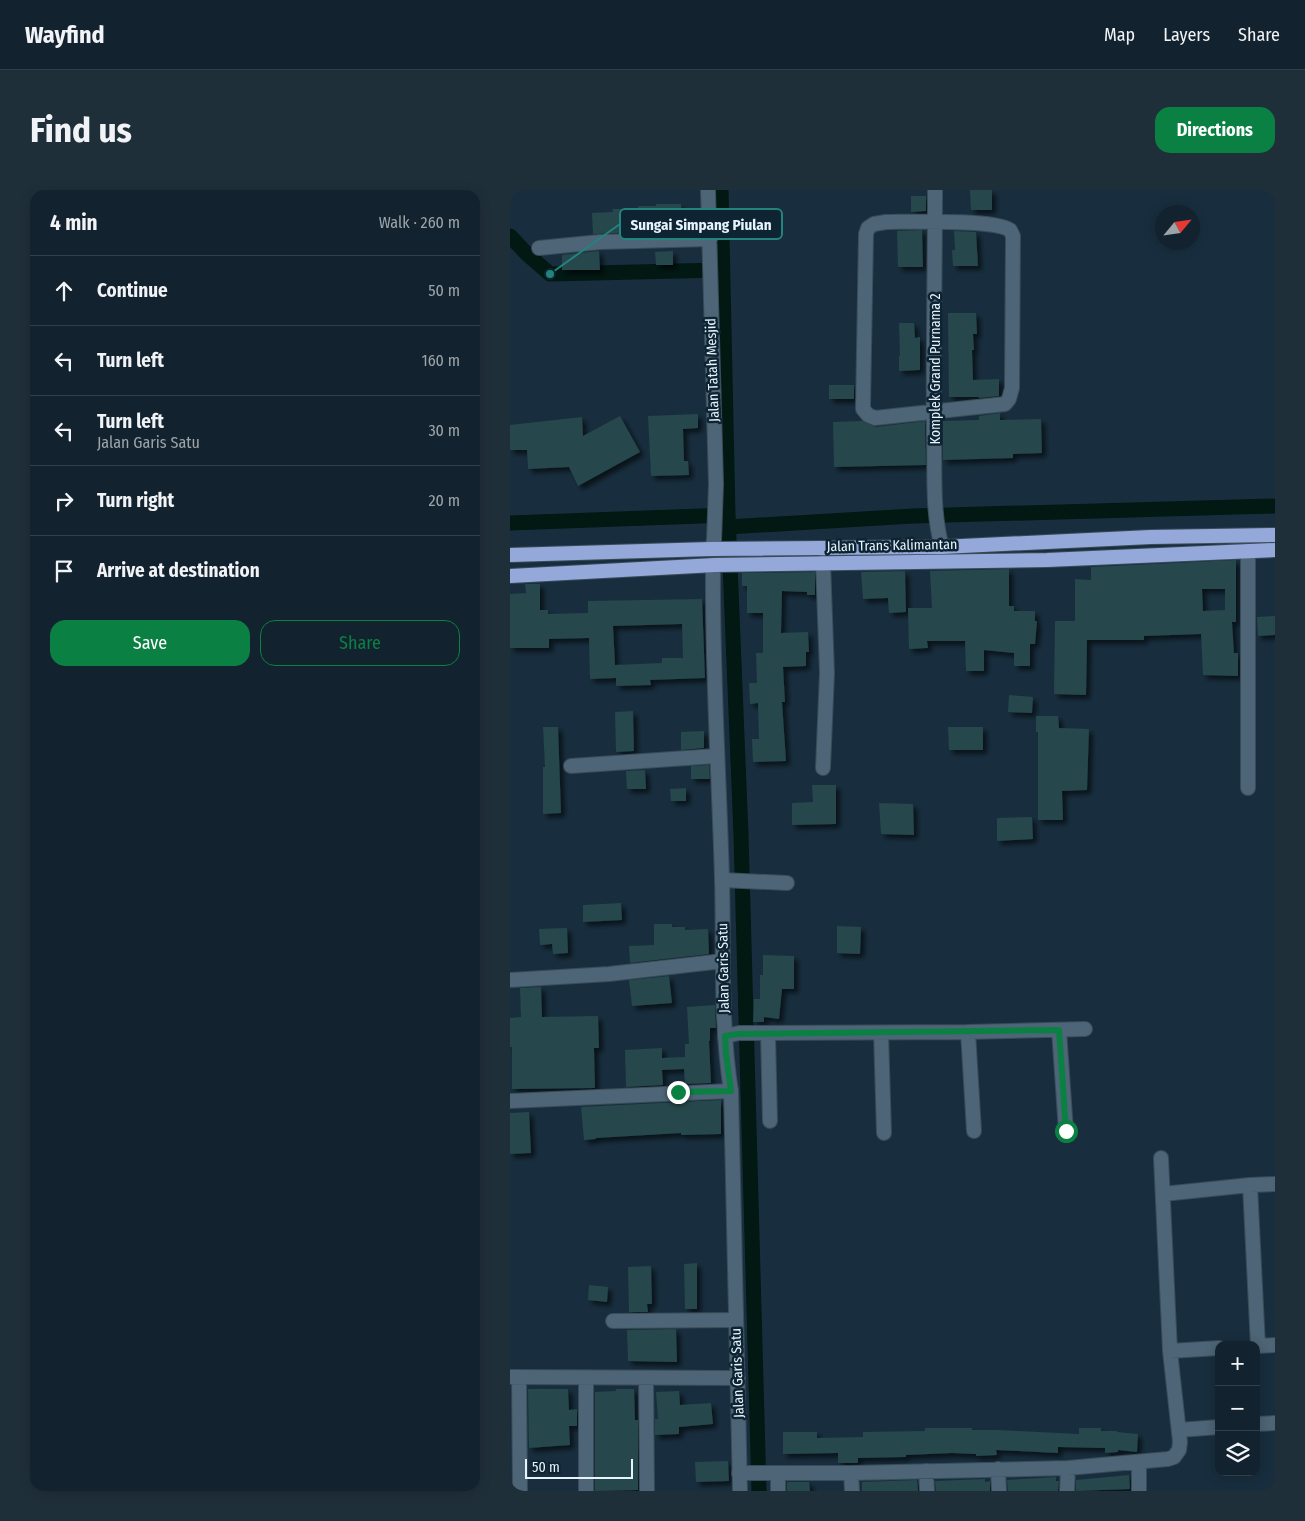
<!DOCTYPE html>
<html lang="en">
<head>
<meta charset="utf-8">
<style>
  :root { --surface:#12222e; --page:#1f2f3a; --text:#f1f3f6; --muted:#9ca4aa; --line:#313f4a; --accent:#0b8043 }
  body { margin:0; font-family:"Fira Sans Condensed",sans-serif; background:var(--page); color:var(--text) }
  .controls { position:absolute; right:15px; bottom:15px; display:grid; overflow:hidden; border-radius:10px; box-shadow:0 2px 12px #0003 }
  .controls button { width:45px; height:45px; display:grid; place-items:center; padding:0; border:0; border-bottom:1px solid var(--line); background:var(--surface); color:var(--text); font:25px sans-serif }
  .compass { position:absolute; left:645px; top:15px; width:45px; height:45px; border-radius:50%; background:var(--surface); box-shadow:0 2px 12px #0003; rotate:61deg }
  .scale { position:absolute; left:15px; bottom:12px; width:108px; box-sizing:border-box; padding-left:5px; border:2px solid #e6f4fe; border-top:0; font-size:14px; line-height:18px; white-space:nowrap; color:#e6f4fe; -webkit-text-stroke:4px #0e2433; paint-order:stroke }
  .stop { position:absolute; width:15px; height:15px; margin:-11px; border:4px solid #0b8043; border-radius:50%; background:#fff }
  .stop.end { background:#0b8043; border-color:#fff; box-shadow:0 1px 5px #0008 }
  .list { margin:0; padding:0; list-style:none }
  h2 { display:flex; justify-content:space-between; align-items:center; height:65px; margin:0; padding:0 20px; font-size:21px }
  h2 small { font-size:16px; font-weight:400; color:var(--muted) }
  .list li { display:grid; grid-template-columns:32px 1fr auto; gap:15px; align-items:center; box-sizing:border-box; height:70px; padding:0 20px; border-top:1px solid var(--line) }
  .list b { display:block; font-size:19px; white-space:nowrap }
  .list p { margin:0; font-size:16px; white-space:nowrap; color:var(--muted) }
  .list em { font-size:16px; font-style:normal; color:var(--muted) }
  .actions { display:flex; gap:10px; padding:15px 20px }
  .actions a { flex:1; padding:11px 0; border:1px solid var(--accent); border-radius:15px; text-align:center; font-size:18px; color:var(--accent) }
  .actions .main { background:var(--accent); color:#fff }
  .icon { flex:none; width:28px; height:28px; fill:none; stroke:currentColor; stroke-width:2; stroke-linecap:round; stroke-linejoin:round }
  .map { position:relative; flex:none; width:765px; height:1301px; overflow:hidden; border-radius:15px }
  header { display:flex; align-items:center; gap:30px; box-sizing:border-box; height:70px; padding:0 25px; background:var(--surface); border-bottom:1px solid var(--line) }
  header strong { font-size:24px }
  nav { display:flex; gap:28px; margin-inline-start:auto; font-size:18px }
  .intro { display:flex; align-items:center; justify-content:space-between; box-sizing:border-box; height:120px; padding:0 30px }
  h1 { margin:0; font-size:35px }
  .button { padding:12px 22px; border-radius:15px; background:var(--accent); color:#fff; font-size:18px; font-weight:700 }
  main { display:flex; gap:30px; padding:0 30px }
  aside { flex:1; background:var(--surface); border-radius:15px; box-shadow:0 2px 12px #0003 }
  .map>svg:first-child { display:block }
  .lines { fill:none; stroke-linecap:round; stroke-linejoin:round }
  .canal { stroke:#011813; stroke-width:15 }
  .building { fill:#25474c; fill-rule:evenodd; filter:url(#shadow) }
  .minor-casing { stroke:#394b58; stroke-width:16 }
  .tertiary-casing { stroke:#394b58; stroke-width:16 }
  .trunk-casing { stroke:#394b58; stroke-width:16 }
  .minor { stroke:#4d6576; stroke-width:14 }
  .tertiary { stroke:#4d6576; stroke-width:14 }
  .trunk { stroke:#94a8da; stroke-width:14 }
  .route { stroke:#0b8043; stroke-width:6 }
  .labels { text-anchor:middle; stroke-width:5; stroke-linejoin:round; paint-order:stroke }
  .street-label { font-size:14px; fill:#e6f4fe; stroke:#0e2433 }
  .leader { fill:none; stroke:#24837c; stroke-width:2 }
  .callout-dot { fill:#24837c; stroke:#0e2433; stroke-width:2 }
  .callout { fill:#0e2433; stroke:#24837c; stroke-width:2 }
  .callout-label { font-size:15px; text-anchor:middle; font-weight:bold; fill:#e6f4fe }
</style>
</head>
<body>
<header>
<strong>Wayfind</strong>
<nav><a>Map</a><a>Layers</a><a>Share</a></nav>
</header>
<div class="intro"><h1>Find us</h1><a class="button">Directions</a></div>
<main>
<aside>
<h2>4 min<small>Walk · 260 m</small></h2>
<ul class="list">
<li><svg class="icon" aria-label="ahead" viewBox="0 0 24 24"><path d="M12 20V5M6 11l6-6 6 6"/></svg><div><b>Continue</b></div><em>50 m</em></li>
<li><svg class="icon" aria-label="left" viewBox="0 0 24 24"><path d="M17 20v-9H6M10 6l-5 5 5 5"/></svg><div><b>Turn left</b></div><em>160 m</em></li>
<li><svg class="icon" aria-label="left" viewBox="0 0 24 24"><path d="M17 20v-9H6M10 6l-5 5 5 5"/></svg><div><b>Turn left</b><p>Jalan Garis Satu</p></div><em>30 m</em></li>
<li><svg class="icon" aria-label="right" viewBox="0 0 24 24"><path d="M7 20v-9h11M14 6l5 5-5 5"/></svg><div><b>Turn right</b></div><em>20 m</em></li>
<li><svg class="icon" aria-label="arrive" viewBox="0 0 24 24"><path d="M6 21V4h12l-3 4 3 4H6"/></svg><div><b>Arrive at destination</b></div></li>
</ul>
<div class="actions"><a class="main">Save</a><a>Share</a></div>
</aside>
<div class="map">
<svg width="765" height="1301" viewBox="0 0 765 1301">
  <defs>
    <filter id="shadow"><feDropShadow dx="4" dy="4" stdDeviation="2.5" flood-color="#0009"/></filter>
  </defs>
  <rect width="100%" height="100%" fill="#182e3e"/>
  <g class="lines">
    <!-- canal -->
    <path class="canal" d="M 211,0 L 218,325 L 231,645 L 249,1301
      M 0,46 L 17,64 L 40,84 L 212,80
      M 0,333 L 218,325
      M 218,337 L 403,326 L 765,316"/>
  </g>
  <!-- building -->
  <path class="building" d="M 460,0 L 482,0 L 482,20 L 461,20 Z
    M 401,6 L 416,6 L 416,21 L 401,22 Z
    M 146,14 L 171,14 L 172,30 L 142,31 L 142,42 L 83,44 L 82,23 L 103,22 L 102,19 L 128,19 L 128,16 L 146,16 Z
    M 412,40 L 413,77 L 388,77 L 387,41 Z
    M 444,41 L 466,42 L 468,76 L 443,76 L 442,60 L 445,60 Z
    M 89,61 L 90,80 L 52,80 L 52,65 Z
    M 163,61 L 163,75 L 146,75 L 145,62 Z
    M 438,123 L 466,123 L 467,144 L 463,144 L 464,160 L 462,160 L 463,190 L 489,189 L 489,206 L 469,208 L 469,207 L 439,207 Z
    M 389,133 L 404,133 L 405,148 L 410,147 L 410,180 L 389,181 L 389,166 L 390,166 Z
    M 319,195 L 344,195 L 344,209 L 319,209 Z
    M 490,223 L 490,230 L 531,229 L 532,263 L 503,264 L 503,268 L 433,270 L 433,231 L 469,230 L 469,226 Z
    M 188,224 L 188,238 L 173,239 L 174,271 L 178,271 L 179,285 L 141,286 L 138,226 Z
    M 110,226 L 130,262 L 68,296 L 59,277 L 18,279 L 17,260 L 0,260 L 0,235 L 72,227 L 73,246 Z
    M 352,231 L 366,237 L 415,231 L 416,275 L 324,277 L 323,232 Z
    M 726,370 L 726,432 L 722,432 L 724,463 L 728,463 L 728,486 L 693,485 L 691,444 L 634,446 L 634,450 L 577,450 L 576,505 L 544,504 L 545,431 L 565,431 L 565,389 L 581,390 L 581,377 ZM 692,399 L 715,399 L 715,420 L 693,421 Z
    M 499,379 L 499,416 L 504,416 L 504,421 L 525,421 L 525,431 L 527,431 L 525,454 L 520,454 L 520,476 L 504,476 L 504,463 L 474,460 L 474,481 L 456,481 L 455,451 L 417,451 L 418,458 L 399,459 L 398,418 L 422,418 L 420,381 Z
    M 395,381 L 396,422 L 379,423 L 378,408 L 353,409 L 351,382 Z
    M 305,382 L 305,405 L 297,405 L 297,402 L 272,401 L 271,443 L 298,442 L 299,462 L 296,462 L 296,476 L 273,477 L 275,512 L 272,512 L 276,571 L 243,572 L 242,549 L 249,549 L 248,513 L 240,514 L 239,493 L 247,493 L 246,463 L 253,463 L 253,423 L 237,423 L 237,396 L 232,396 L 232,383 Z
    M 15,394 L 30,394 L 30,420 L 38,420 L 38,424 L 78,423 L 78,411 L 192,409 L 195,488 L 140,490 L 141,495 L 106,496 L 106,488 L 80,489 L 79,448 L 39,449 L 39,458 L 0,458 L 0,404 L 16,403 ZM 172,434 L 173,468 L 152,468 L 152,473 L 105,475 L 103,436 Z
    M 765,426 L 765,445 L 748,446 L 747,427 Z
    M 499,505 L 523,507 L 522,523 L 498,522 Z
    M 123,521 L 124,561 L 106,562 L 105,522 Z
    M 526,526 L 548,526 L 549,538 L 579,539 L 577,600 L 552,601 L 553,630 L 528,630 L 528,542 L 526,542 Z
    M 33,537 L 48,537 L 51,623 L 33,624 L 33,577 L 35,577 Z
    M 438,537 L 473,537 L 473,560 L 439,560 Z
    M 194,541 L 194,558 L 171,560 L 171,542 Z
    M 199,575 L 200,589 L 181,589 L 181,576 Z
    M 135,580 L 136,599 L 117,599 L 116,581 Z
    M 302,595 L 326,595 L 326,634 L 282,635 L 282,613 L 303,612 Z
    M 176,598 L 176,611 L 161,611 L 160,599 Z
    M 369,613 L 403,614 L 404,645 L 371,644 Z
    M 522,627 L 523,649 L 487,651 L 487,628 Z
    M 111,713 L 112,730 L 73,732 L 73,715 Z
    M 144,734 L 162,734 L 162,737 L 175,737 L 175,740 L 198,739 L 199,764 L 120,773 L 119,756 L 144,755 Z
    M 327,736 L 351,737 L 350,764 L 327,763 Z
    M 57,738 L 58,763 L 43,764 L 42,754 L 30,755 L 29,739 Z
    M 253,765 L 284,766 L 284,799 L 272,799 L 269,829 L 254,827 L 254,832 L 243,832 L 244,809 L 250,809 L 250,785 L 253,785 Z
    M 159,786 L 162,813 L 122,816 L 119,790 Z
    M 31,797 L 32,827 L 88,826 L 89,858 L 84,858 L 85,898 L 2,899 L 2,857 L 0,857 L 0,828 L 11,827 L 10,798 Z
    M 205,815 L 206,838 L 200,838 L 200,851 L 199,851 L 201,893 L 175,894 L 174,879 L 152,880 L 153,895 L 116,897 L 115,860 L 152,858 L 152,868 L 175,867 L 175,854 L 179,854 L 177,817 Z
    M 211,910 L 211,944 L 171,945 L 171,943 L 86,948 L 86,949 L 74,950 L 71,917 Z
    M 19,922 L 21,963 L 0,964 L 0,923 Z
    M 187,1073 L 187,1119 L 175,1119 L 174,1074 Z
    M 141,1076 L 142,1114 L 137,1114 L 138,1122 L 119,1122 L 118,1077 Z
    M 79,1095 L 98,1097 L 97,1112 L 78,1110 Z
    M 166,1139 L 167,1172 L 118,1171 L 117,1140 Z
    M 18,1199 L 58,1199 L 59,1220 L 67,1219 L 67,1236 L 59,1236 L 60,1255 L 19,1258 Z
    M 106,1199 L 124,1199 L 125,1230 L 128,1230 L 128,1300 L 85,1301 L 85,1202 L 106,1201 Z
    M 169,1201 L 170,1215 L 201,1213 L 203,1234 L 169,1237 L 169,1244 L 145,1245 L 145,1229 L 148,1229 L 146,1202 Z
    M 415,1238 L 462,1238 L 462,1240 L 486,1240 L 569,1244 L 569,1238 L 591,1238 L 591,1241 L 607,1241 L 607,1242 L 628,1244 L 627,1262 L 608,1260 L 608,1262 L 595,1263 L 595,1258 L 548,1257 L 548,1263 L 486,1260 L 487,1265 L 466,1266 L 466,1264 L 442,1263 L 396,1265 L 396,1267 L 348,1268 L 348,1273 L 328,1273 L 328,1263 L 273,1264 L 273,1242 L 307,1242 L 307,1248 L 353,1247 L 353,1242 L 415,1241 Z
    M 218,1271 L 219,1291 L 186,1292 L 185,1272 Z
    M 619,1285 L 620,1299 L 566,1301 L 566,1290 Z
    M 546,1287 L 546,1291 L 549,1291 L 548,1301 L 498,1301 L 497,1290 Z
    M 475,1289 L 475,1292 L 480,1291 L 480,1301 L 426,1301 L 425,1291 Z
    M 407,1290 L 408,1301 L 352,1301 L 352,1292 Z
    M 277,1292 L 299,1292 L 300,1301 L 277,1301 Z"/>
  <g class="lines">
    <defs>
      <path id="minor" d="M 198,0 L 206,294 L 204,351 L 201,359
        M 425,0 C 425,82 423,165 424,247 C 425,284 422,322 432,357
        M 376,32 C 400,32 484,29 500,40 L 503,46 L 502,198 L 499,209 L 495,214 L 365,228 L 358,225 L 353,219 L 356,44 L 358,38 L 364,34 Z
        M 29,58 L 90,52 L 200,49
        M 61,576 L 206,566
        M 313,578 L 317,483 L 313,372
        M 738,598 L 738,361
        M 212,690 L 277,693
        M 0,790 L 99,784 L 213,771
        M 549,840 L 556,941
        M 458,842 L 464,941
        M 371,843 L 374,943
        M 258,844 L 260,931
        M 215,846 L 229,843 L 458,842 L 575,839
        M 0,911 L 221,901
        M 740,995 L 748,1156
        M 653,1004 L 740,995 L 765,994
        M 103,1131 L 226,1130
        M 746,1156 L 765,1155
        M 660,1161 L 709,1158
        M 0,1187 L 228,1188
        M 9,1187 L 10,1301
        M 76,1188 L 76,1301
        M 136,1188 L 137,1301
        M 746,1234 L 765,1233
        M 669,1240 L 709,1237
        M 629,1273 L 629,1301
        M 488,1279 L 489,1301
        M 416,1281 L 417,1301
        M 229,1283 L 341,1283 L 558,1278 L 658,1269 L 664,1267 L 669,1260 L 670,1252 L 660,1161 L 651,968
        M 268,1283 L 268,1301
        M 341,1283 L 342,1301
        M 557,1301 L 558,1278"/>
      <path id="tertiary" d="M 203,375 C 202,480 209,584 212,689 C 214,760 210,831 221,901 L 230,1301"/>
      <path id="trunk" d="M 0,365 L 201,359 L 432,357 L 641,347 L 765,345
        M 0,386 L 205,375 L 537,370 L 765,360"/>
    </defs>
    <!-- minor casing -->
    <use href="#minor" class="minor-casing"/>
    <!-- tertiary casing -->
    <use href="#tertiary" class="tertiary-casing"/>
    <!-- trunk casing -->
    <use href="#trunk" class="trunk-casing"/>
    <!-- minor -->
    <use href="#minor" class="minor"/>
    <!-- tertiary -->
    <use href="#tertiary" class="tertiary"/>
    <!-- trunk -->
    <use href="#trunk" class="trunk"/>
  </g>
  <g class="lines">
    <!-- route -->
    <path class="route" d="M 168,902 L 221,901 L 216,864 L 215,846 L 229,844 L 549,840 L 556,941"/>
  </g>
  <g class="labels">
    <!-- street labels -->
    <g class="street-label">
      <text transform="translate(425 179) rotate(-90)" y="5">Komplek Grand Purnama 2</text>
      <text transform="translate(202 180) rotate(-92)" y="5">Jalan Tatah Mesjid</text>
      <text transform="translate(382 355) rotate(-1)" y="5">Jalan Trans Kalimantan</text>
      <text transform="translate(213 778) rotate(-91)" y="5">Jalan Garis Satu</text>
      <text transform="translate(227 1183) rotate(-92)" y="5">Jalan Garis Satu</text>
    </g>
  </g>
  <!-- callouts -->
  <path class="leader" d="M40 84L110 34"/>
  <circle class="callout-dot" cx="40" cy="84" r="5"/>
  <rect class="callout" x="110" y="19" width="162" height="30" rx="5"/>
  <g class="callout-label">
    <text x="191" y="40">Sungai Simpang Piulan</text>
  </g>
</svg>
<div class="controls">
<button>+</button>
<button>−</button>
<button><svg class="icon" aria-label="layers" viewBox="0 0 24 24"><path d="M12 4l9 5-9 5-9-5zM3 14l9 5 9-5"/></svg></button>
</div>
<svg class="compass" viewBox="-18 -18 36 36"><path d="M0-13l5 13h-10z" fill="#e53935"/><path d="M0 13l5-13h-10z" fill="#9ca4aa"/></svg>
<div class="scale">50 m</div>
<div class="stop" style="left:556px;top:941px"></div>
<div class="stop end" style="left:168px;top:902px"></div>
</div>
</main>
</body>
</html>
